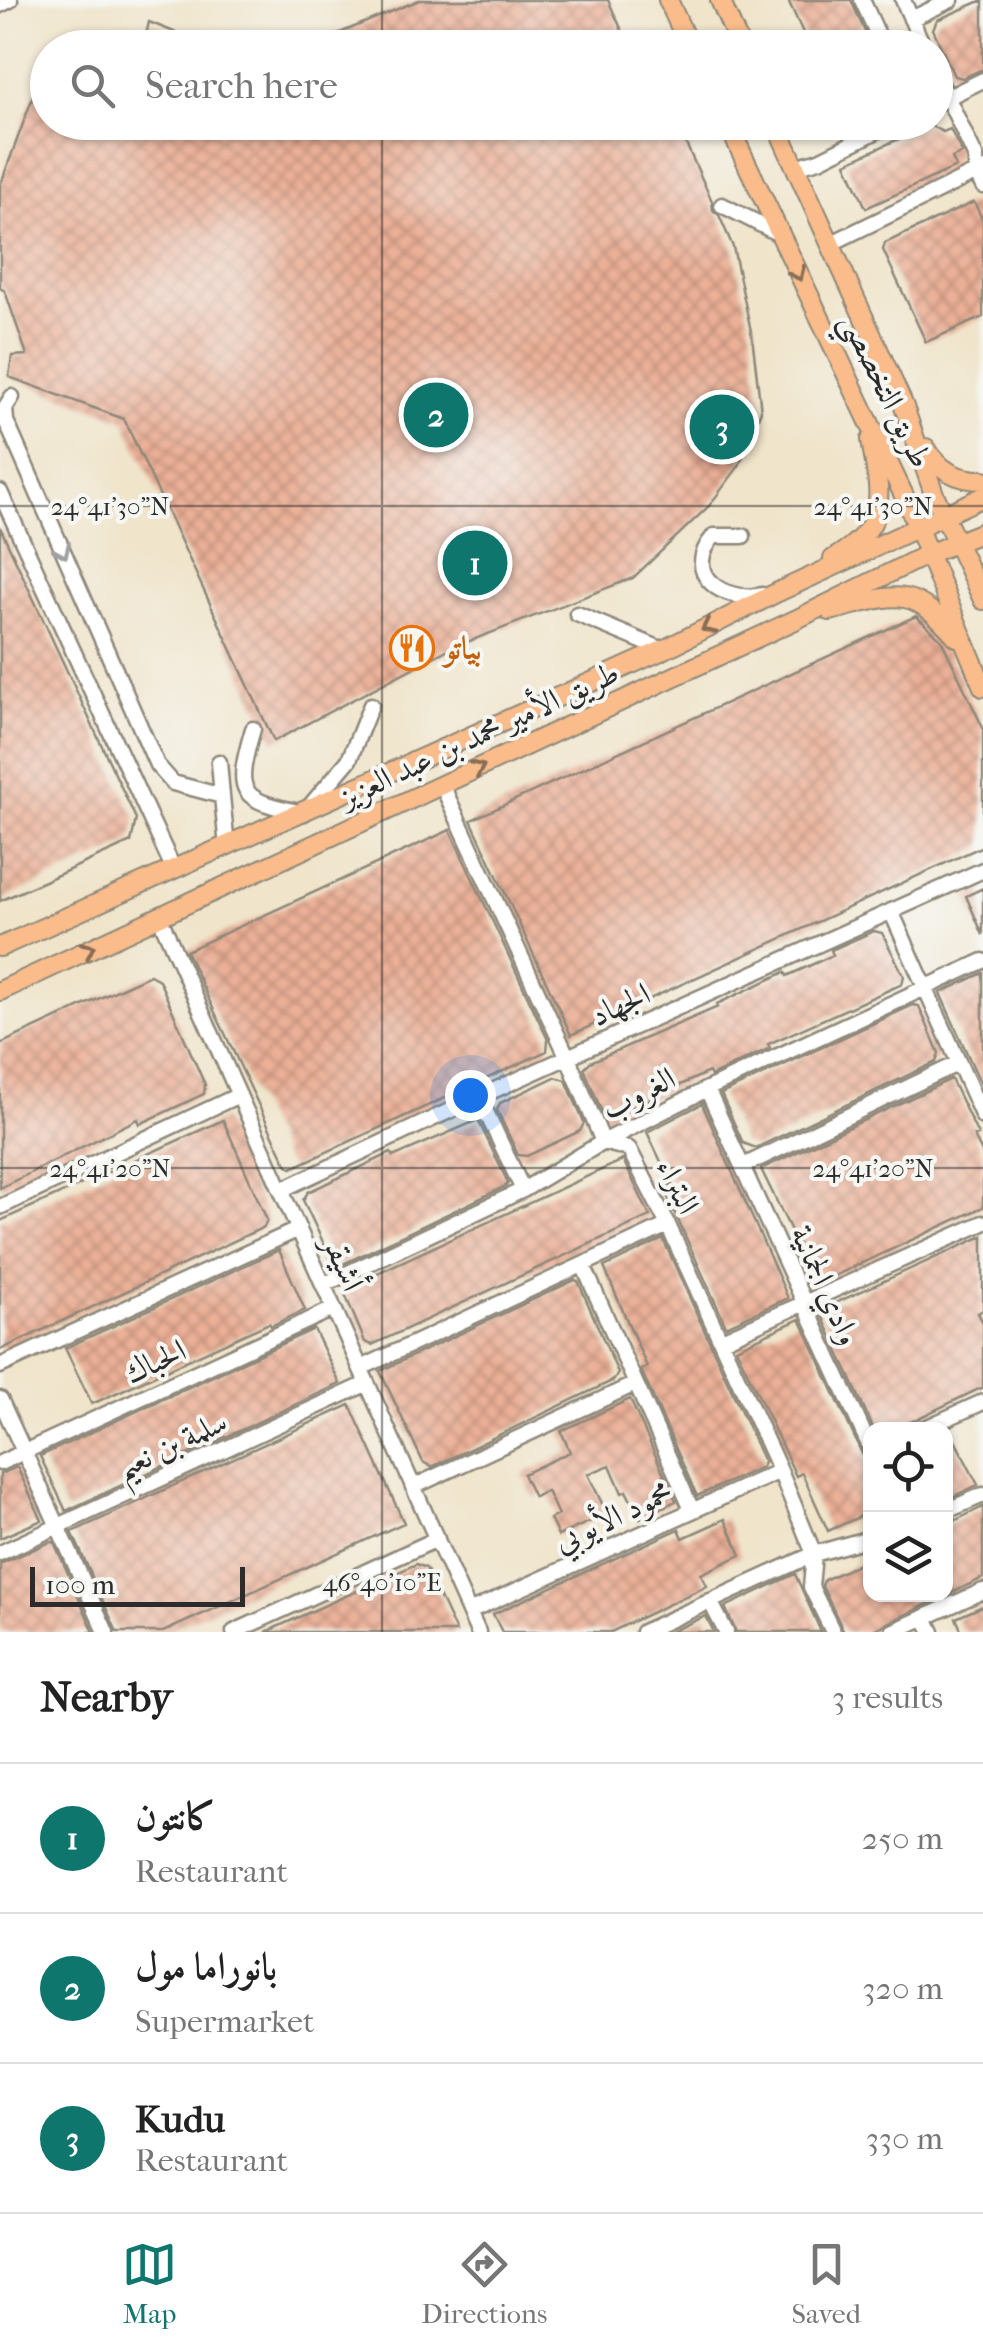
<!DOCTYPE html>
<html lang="en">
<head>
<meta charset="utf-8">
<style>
  :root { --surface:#fff; --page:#f2f2f2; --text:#222; --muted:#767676; --line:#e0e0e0; --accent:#0f766e }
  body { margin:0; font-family:"IM FELL French Canon",Amiri,serif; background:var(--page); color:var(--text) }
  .controls { position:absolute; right:30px; bottom:30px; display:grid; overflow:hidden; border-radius:20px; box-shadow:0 2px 8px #0004 }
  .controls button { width:90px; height:90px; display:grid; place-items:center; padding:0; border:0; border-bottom:2px solid var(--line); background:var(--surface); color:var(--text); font:50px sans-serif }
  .scale { position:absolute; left:30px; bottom:25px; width:215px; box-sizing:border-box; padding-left:10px; border:5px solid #2b2b2b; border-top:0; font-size:28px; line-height:35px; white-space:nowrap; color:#2b2b2b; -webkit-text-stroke:8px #f6f6f2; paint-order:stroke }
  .you { position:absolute; left:470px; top:1095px; width:35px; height:35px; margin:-25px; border:8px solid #fff; border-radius:50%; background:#1a73e8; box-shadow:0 0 0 15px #1a73e833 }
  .badge { display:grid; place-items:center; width:65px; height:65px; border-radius:50%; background:var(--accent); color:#fff; font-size:32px; font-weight:700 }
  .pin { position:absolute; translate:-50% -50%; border:5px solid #fff; box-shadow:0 2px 10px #0006 }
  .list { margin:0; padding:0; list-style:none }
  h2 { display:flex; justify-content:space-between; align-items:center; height:130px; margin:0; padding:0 40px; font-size:42px }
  h2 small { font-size:32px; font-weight:400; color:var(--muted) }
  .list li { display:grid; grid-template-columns:65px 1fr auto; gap:30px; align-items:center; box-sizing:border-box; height:150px; padding:0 40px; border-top:2px solid var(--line) }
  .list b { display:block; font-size:38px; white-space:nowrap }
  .list p { margin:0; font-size:32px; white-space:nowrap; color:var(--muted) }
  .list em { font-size:32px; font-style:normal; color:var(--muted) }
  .icon { flex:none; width:55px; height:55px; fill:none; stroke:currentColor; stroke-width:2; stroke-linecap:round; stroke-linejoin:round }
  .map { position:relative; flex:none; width:983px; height:1632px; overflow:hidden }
  .search { position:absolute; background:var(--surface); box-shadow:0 2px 8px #0004; left:30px; right:30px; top:30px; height:110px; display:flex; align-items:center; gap:25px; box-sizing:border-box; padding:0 35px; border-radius:55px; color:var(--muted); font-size:38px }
  .sheet { height:580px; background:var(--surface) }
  nav { display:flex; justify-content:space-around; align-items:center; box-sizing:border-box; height:140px; border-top:2px solid var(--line); background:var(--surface); font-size:28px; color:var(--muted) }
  nav a { display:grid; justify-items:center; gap:5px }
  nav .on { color:var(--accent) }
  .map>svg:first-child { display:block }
  .building { fill:url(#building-cross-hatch) }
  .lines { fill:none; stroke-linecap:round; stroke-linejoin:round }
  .minor-casing { stroke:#8e887a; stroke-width:19 }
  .major-casing { stroke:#8e887a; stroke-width:22 }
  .minor { stroke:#fff; stroke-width:14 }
  .major { stroke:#f9bc8a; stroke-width:18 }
  .oneway { stroke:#886c56 }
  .oneway2 { stroke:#a0a0a0 }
  .ticks { fill:none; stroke:#2b2b2b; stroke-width:2.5; stroke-opacity:0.45 }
  .labels { text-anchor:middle; stroke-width:8; stroke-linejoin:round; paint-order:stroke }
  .street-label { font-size:32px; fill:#2b2b2b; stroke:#f6f6f2 }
  .food-label { font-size:32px; font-weight:bold; fill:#c56008; stroke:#f6f6f2; text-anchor:start }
  .ticks-label { font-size:25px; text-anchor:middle; fill:#2b2b2b; stroke:#f6f6f2; stroke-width:8; stroke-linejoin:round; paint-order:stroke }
</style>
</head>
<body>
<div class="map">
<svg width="983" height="1632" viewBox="0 0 983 1632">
  <defs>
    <pattern id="building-cross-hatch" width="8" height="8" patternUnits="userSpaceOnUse" patternTransform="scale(2.5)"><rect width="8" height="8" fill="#ecb097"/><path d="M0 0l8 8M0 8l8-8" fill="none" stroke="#bf8f7b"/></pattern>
  </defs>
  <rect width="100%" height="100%" fill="#f6f6f2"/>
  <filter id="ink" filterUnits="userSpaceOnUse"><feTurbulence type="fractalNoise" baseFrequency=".01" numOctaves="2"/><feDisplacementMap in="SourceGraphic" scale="20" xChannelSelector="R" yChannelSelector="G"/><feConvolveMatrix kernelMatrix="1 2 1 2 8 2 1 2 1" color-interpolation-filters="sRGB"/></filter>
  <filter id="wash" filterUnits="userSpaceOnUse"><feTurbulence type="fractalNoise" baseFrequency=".0048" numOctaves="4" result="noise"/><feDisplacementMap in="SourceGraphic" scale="40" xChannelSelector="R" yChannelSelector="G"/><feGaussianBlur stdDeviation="2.25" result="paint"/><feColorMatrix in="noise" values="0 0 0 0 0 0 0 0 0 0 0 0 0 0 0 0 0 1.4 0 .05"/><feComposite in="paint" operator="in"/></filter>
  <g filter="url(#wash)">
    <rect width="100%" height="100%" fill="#f0e4ca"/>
    <g id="blocks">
      <!-- building -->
      <path class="building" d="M 419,0 L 608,0 L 630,48 L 304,48 Z
        M 788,0 L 851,0 L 872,48 L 810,48 Z
        M 983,0 L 983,69 L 963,78 L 954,76 L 933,29 L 937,20 Z
        M 149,22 L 212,47 L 212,48 L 143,48 Z
        M 48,86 L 48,122 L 676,122 L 712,201 L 713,210 L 719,215 L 733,247 L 752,336 L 761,411 L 739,466 L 709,506 L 633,578 L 449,649 L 274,741 L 124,419 L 9,377 L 12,356 L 27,355 L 5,291 L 0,288 L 0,186 L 35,91 Z
        M 929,125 L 943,132 L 950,129 L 962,153 L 952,158 L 956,167 L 866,208 L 846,163 Z
        M 974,202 L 983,221 L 983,317 L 926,342 L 883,250 L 885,243 Z
        M 0,527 L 136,819 L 131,842 L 0,901 Z
        M 916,616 L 941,639 L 983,728 L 983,846 L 571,1035 L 471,820 Z
        M 450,830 L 548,1040 L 547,1051 L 292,1168 L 286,1163 L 186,951 Z
        M 983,888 L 983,935 L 966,896 Z
        M 874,931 L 882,933 L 904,976 L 902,984 L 768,1044 L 770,1048 L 711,1076 L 709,1072 L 702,1075 L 605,1120 L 584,1068 L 590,1062 L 718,1007 L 717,1004 L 785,972 L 787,976 L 833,955 L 831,950 Z
        M 983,973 L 983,1089 L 940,993 Z
        M 150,975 L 159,980 L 205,1085 L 204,1094 L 140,1124 L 138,1119 L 0,1188 L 0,1044 Z
        M 913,1005 L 919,1006 L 939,1053 L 936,1062 L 756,1148 L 743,1143 L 721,1094 Z
        M 555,1077 L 566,1080 L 584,1123 L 580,1131 L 527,1156 L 518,1155 L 497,1110 L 500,1103 Z
        M 951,1079 L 978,1135 L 974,1136 L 983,1154 L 983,1207 L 817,1284 L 761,1169 Z
        M 702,1104 L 788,1298 L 726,1326 L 664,1189 L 672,1185 L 647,1132 Z
        M 223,1120 L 267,1220 L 264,1227 L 0,1350 L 0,1221 Z
        M 478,1120 L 508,1183 L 506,1186 L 341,1265 L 332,1261 L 303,1200 L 308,1192 L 391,1153 L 393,1157 Z
        M 623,1160 L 650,1216 L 372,1345 L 365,1342 L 344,1292 L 349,1286 Z
        M 983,1236 L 983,1310 L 978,1313 L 983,1323 L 983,1387 L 894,1430 L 874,1430 L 822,1315 L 822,1309 Z
        M 663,1239 L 764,1462 L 762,1467 L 697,1496 L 641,1370 L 647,1367 L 604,1267 Z
        M 279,1250 L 305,1310 L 271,1326 L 269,1323 L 92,1404 L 65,1348 Z
        M 575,1280 L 578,1281 L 618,1373 L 614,1380 L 432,1467 L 423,1462 L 380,1371 Z
        M 800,1319 L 870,1471 L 870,1512 L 828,1531 L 802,1473 L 796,1476 L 736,1348 Z
        M 314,1329 L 340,1384 L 66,1511 L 40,1456 Z
        M 630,1399 L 676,1501 L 640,1518 L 626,1491 L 622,1493 L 610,1465 L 588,1474 L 607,1514 L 558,1536 L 550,1519 L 558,1515 L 547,1491 L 534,1497 L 523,1474 L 570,1452 L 561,1431 Z
        M 350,1405 L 404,1523 L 163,1632 L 117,1632 L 72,1532 Z
        M 949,1429 L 978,1485 L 946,1500 L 946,1431 Z
        M 17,1467 L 42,1520 L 0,1538 L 0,1474 Z
        M 983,1507 L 983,1578 L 869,1632 L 844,1632 L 822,1586 L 824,1580 L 870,1559 L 870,1594 L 946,1594 L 946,1525 Z
        M 725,1519 L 741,1555 L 701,1574 L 707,1586 L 611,1632 L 502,1632 L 493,1614 L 679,1529 L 683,1538 Z
        M 50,1542 L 54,1542 L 94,1632 L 0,1632 L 0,1564 Z
        M 416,1564 L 426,1568 L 456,1632 L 266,1632 Z
        M 795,1574 L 821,1632 L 736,1632 L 725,1607 Z
        M 983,1606 L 983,1632 L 962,1632 L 956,1618 Z
        M 706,1616 L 714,1632 L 670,1632 Z"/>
    </g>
  </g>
  <g filter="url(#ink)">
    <use href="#blocks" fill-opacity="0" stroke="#8e887a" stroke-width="2.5"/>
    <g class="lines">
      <defs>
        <path id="minor" d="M 862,0 L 884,48
          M 903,0 L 924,48
          M 0,5 L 10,0
          M 911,19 L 951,0
          M 936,73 L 976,158 L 976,172 L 983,186
          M 936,103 L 983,80
          M 795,167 L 819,160 L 895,122
          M 722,205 L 781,235
          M 832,243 L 983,169
          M 12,397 L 5,408 L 6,421 L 157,765 L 173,783 L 222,796 L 227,847
          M 0,492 L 174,870
          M 743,536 L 714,536 C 680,575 725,603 762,595
          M 577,614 L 663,650
          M 253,729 C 234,794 238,800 304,813 L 349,760 L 371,705
          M 219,762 L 222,796
          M 442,785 L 568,1058 L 603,1142
          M 891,911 L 983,1117
          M 159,916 L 478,1632
          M 707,1089 L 870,1447
          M 479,1097 L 523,1190
          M 603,1142 L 629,1149 L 668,1225 L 780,1471 L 814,1554 L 811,1587 L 833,1632
          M 743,1166 L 959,1063
          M 281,1190 L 479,1097 L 983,870
          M 0,1207 L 239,1095
          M 583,1265 L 692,1510
          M 323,1285 L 523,1190 L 603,1142 L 707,1089 L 983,961
          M 722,1340 L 983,1223
          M 0,1366 L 299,1229
          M 361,1368 L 668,1225
          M 0,1399 L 106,1632
          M 921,1430 L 983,1402
          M 0,1463 L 333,1309
          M 413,1487 L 635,1384
          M 946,1511 L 983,1495
          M 0,1553 L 366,1384
          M 710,1601 L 726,1632
          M 469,1612 L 780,1471
          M 925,1618 L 932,1632
          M 234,1632 L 437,1539
          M 643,1632 L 814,1554 L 870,1538
          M 892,1632 L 983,1591"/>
        <path id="major" d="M 668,0 L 690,48
          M 720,0 L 741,48
          M 727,122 L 908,504 L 983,687
          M 775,122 L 903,404 L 934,494 L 983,600
          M 926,448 C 939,471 958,480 983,480
          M 833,559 C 890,524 881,499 871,440
          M 830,611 C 895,595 909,582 957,637
          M 0,947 L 663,650 L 778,592 L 983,497
          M 0,991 L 795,620 L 928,554 L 983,532"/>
      </defs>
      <!-- minor casing -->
      <use href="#minor" class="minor-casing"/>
      <!-- major casing -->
      <use href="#major" class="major-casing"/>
      <!-- minor -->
      <use href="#minor" class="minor"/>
      <!-- major -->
      <use href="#major" class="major"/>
    </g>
    <!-- one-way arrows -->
    <defs><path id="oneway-chevron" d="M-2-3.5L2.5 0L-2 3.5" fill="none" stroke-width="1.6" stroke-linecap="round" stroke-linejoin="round" transform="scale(2.5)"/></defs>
    <g class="oneway">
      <use href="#oneway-chevron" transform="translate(798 274) rotate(65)"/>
      <use href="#oneway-chevron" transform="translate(708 627) rotate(153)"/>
      <use href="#oneway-chevron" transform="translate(478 768) rotate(-25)"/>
      <use href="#oneway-chevron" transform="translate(88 949) rotate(-25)"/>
    </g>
    <use class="oneway2" href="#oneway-chevron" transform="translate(63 551) rotate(66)"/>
  </g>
  <!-- ticks -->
  <path class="ticks" d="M 382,0 L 382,48M 382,122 L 382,1632M 0,506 L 983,506M 0,1168 L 983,1168"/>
  <!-- icons -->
  <defs>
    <symbol id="restaurant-ring" viewBox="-11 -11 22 22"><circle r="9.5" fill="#f6f6f2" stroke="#e8710a" stroke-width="1.5"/><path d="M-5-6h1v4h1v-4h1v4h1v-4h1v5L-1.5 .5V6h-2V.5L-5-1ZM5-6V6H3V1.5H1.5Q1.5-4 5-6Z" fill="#e8710a"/></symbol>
  </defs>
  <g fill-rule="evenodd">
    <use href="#restaurant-ring" x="387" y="623" width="50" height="50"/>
  </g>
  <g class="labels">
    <!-- street labels -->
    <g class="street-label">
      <text transform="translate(887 390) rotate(64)" y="11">طريق التخصصي</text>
      <text transform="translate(479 734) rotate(-25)" y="11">طريق الأمير محمد بن عبد العزيز</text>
      <text transform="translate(620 1004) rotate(-25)" y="11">الجهاد</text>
      <text transform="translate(638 1093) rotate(-27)" y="11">الغروب</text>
      <text transform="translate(678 1186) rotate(63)" y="11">البتراء</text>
      <text transform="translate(344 1263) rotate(67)" y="11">أشيقر</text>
      <text transform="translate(826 1285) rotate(66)" y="11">وادي الجمانية</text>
      <text transform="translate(155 1361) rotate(-25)" y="11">الحباك</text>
      <text transform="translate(171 1444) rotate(-25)" y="11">سلمة بن نعيم</text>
      <text transform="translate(613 1516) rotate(-25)" y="11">محمود الأيوبي</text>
    </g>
    <!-- food labels -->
    <g class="food-label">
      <text x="444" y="659">بياتو</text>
    </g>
  </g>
  <g class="ticks-label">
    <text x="110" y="515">24°41'30"N</text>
    <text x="873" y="515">24°41'30"N</text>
    <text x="110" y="1177">24°41'20"N</text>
    <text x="873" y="1177">24°41'20"N</text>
    <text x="382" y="1591">46°40'10"E</text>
  </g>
</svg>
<div class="controls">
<button><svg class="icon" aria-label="locate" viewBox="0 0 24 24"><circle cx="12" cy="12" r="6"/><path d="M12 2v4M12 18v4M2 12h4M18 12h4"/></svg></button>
<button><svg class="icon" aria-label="layers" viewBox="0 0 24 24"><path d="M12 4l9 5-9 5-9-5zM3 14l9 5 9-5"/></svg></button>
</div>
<div class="scale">100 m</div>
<div class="you"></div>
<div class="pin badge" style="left:475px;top:563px">1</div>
<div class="pin badge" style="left:436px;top:415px">2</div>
<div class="pin badge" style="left:722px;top:427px">3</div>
<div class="search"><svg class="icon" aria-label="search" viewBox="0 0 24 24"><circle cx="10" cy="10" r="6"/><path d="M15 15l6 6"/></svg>Search here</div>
</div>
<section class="sheet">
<h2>Nearby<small>3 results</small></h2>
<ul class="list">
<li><span class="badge">1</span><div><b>كانتون</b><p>Restaurant</p></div><em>250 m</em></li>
<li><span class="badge">2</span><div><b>بانوراما مول</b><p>Supermarket</p></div><em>320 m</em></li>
<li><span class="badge">3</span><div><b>Kudu</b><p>Restaurant</p></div><em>330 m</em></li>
</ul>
</section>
<nav>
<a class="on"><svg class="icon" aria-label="map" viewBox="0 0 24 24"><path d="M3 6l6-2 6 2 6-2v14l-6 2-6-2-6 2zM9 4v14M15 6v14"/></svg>Map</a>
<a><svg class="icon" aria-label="directions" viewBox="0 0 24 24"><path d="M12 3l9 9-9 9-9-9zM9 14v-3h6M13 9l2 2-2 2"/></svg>Directions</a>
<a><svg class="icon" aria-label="saved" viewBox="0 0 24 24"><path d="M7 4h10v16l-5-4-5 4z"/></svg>Saved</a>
</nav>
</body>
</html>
